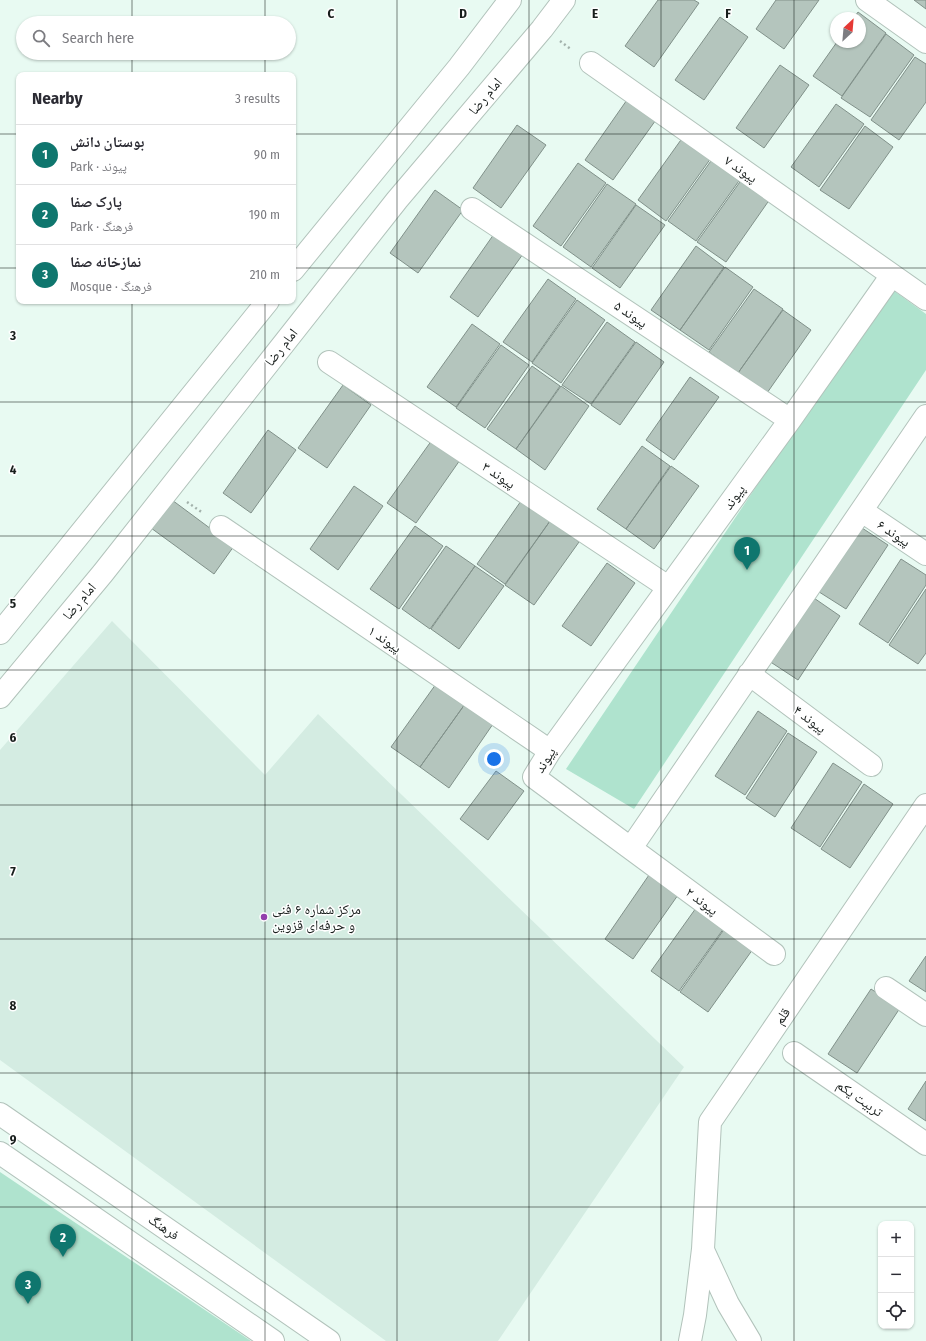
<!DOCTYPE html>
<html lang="en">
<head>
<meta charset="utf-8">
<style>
  :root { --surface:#fff; --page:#f7f7f7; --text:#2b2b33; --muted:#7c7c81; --line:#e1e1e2; --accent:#0f766e }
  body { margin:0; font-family:"Fira Sans Condensed","Noto Naskh Arabic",sans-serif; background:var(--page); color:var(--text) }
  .controls { position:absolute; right:12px; bottom:12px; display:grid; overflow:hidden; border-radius:8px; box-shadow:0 1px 3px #0004 }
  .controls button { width:36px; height:36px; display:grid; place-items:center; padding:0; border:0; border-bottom:1px solid var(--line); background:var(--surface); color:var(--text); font:20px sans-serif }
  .compass { position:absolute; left:830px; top:12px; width:36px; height:36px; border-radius:50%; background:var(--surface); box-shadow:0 1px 3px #0004; rotate:26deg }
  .you { position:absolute; left:494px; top:759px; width:14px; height:14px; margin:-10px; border:3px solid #fff; border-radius:50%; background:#1a73e8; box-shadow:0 0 0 6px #1a73e833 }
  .badge { display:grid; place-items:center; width:26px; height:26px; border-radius:50%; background:var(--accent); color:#fff; font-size:13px; font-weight:700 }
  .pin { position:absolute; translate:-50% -33px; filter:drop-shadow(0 1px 2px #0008) }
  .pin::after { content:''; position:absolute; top:21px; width:14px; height:12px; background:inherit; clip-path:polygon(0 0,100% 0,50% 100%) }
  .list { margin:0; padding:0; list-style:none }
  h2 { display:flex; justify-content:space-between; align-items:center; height:52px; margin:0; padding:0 16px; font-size:17px }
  h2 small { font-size:13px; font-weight:400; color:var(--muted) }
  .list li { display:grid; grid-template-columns:26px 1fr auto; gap:12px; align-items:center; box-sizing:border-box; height:60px; padding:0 16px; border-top:1px solid var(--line) }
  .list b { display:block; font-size:15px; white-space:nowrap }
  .list p { margin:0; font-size:13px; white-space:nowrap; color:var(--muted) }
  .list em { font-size:13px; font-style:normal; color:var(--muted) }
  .icon { flex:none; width:22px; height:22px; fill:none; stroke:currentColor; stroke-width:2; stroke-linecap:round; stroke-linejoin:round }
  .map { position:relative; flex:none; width:926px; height:1341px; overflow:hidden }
  .search { position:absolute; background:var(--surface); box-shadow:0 1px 3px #0004; left:16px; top:16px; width:280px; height:44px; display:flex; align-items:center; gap:10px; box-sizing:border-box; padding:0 14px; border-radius:22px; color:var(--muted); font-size:15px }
  .panel { position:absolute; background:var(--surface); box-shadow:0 1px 3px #0004; left:16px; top:72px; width:280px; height:232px; border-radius:8px }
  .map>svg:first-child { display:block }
  .built { fill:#d4ece2 }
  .green { fill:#afe3ce }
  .building { fill:#b4c5bd; stroke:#81918a }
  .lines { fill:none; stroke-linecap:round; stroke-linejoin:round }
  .street-casing { stroke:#b2c3bb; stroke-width:24 }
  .secondary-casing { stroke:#b2c3bb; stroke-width:24 }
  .path { stroke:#a3b2ac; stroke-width:2.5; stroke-dasharray:2 3; stroke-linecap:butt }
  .street { stroke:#fff; stroke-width:22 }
  .secondary { stroke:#fff; stroke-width:22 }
  .grid { fill:none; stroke:#181e1c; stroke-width:1; stroke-opacity:0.55 }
  .poi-dot { fill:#933fad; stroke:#fff; stroke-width:1.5 }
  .labels { text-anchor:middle; stroke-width:3; stroke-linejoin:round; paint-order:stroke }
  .street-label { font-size:14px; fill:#181e1c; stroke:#fff }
  .poi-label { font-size:14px; fill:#181e1c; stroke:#fff; text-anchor:start }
  .grid-label { font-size:13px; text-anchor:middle; font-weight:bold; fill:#181e1c; stroke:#fff; stroke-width:3; stroke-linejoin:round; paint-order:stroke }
</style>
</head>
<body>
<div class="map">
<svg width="926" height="1341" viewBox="0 0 926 1341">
  <rect width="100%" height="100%" fill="#e8faf2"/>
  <!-- built -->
  <path class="built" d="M 112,621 L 265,775 L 318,714 L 684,1067 L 498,1341 L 386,1341 L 0,1060 L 0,750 Z"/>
  <!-- green -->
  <path class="green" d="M 890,288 L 926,314 L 926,370 L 634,809 L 566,769 Z
    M 0,1172 L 251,1341 L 0,1341 Z"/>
  <!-- building -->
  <path class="building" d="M 658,0 L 694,0 L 699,3 L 654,67 L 625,46 Z
    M 776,0 L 819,0 L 784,49 L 756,29 Z
    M 914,0 L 926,0 L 926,9 Z
    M 858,12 L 886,33 L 842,96 L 813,76 L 837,42 L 860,42 L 860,18 L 854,18 Z
    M 720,17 L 748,37 L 704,100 L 675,80 Z
    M 886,34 L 914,55 L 870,117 L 841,98 Z
    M 915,57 L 926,64 L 926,102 L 899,140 L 871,120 Z
    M 780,65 L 809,85 L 764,148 L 736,128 Z
    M 629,97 L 658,117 L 613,180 L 585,160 Z
    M 836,104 L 864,124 L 819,187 L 791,167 Z
    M 517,125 L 546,145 L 501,208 L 473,188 Z
    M 865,126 L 893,147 L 849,209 L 820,190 Z
    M 683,137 L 711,158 L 666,221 L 638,200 Z
    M 713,158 L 741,178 L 696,241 L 668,221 Z
    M 578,163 L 606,183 L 561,246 L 533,226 Z
    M 742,179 L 770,199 L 726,262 L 697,242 Z
    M 607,184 L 636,204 L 591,267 L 563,247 Z
    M 435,190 L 463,210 L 418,273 L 390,253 Z
    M 636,205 L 665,225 L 620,288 L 592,268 Z
    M 494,234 L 523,254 L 478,317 L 450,297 Z
    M 696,246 L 724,267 L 680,330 L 651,310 Z
    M 725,267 L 753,287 L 709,350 L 680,330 Z
    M 548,279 L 576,299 L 532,362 L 503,342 Z
    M 754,289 L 783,309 L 738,373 L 709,352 Z
    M 577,300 L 605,320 L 561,383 L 532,363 Z
    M 783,310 L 811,330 L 767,393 L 738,373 Z
    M 607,322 L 635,342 L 591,404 L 562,385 Z
    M 472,324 L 500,344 L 456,407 L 427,387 Z
    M 636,342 L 664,362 L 620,425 L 591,405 Z
    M 501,345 L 529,365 L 485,428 L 456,408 Z
    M 532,366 L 560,386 L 516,449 L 487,429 Z
    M 690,377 L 719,397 L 674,460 L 646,440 Z
    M 343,385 L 371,405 L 327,468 L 298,448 Z
    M 561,386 L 589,406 L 545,470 L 516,449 Z
    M 268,430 L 296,450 L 251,513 L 223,493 Z
    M 432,440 L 460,460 L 416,523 L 387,503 Z
    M 642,446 L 670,466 L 626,529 L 597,509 Z
    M 671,466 L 699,486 L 654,549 L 626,529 Z
    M 354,486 L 383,506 L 338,570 L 310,549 Z
    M 172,500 L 234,546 L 214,574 L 151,528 Z
    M 521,501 L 550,521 L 505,584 L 477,564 Z
    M 550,521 L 579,542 L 534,605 L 505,585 Z
    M 415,526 L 443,546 L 399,609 L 370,589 Z
    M 859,526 L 888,545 L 846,609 L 816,590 Z
    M 446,546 L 475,566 L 430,629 L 402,609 Z
    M 901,559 L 926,575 L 926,585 L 888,643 L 859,624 Z
    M 607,563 L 635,583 L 591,646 L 562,626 Z
    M 475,566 L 504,586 L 459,649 L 431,629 Z
    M 926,589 L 926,653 L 918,664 L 889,645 Z
    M 811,596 L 840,616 L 798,680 L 769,661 Z
    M 436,684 L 465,704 L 420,767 L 391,747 Z
    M 465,704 L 493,724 L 449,788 L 420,767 Z
    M 758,711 L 787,731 L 745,795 L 715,776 Z
    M 788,733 L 817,752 L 775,817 L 746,798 Z
    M 833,763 L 862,782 L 820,847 L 791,828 Z
    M 496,771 L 524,791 L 488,840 L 460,819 Z
    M 864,784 L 893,804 L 850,868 L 821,849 Z
    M 649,875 L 678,895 L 633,959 L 605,939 Z
    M 696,908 L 724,928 L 679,991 L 651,971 Z
    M 725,928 L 753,949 L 708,1012 L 680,992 Z
    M 926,956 L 926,992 L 909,981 Z
    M 871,989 L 900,1008 L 857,1073 L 828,1054 Z
    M 926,1081 L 926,1121 L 908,1109 Z"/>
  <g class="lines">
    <defs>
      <path id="street" d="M 867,0 L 926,42
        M 591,63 L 926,299
        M 472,209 L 790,420
        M 329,362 L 668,587
        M 862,511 L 926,554
        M 221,527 L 550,751
        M 749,674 L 871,765
        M 631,848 L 926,416
        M 774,954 L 534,777 L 550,751 L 790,420 L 892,275
        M 886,988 L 926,1015
        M 794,1053 L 926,1144"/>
      <path id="secondary" d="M 293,270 L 459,67 L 510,0
        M 0,633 L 268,301
        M 0,697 L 103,573 L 397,200 L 542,29 L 564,0
        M 0,1114 L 329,1341
        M 0,1153 L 273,1341
        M 703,1250 L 728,1304 L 750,1341
        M 690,1341 L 695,1315 L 703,1249 L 710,1122 L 926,805"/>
    </defs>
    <!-- street casing -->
    <use href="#street" class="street-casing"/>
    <!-- secondary casing -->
    <use href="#secondary" class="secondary-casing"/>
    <!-- path -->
    <path class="path" d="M 560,41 L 572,50
      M 187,502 L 203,513"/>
    <!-- street -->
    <use href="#street" class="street"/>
    <!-- secondary -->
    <use href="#secondary" class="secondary"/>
  </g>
  <!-- grid -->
  <path class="grid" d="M 132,0 L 132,23M 265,0 L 265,23M 397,0 L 397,1341M 529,0 L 529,1341M 661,0 L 661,1341M 794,0 L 794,1341M 132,53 L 132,75M 265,53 L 265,75M 0,134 L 19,134M 293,134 L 926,134M 0,268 L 19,268M 293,268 L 926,268M 132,301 L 132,1341M 265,301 L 265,1341M 0,402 L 926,402M 0,536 L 926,536M 0,670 L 926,670M 0,805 L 926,805M 0,939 L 926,939M 0,1073 L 926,1073M 0,1207 L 926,1207"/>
  <!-- markers -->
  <circle class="poi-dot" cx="264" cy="917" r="4"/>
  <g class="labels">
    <!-- street labels -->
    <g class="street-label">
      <text transform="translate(485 96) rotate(-50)" y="5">امام رضا</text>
      <text transform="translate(741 169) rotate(35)" y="5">پیوند ۷</text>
      <text transform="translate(631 314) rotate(34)" y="5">پیوند ۵</text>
      <text transform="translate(281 347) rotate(-52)" y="5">امام رضا</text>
      <text transform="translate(499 475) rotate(34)" y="5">پیوند ۳</text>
      <text transform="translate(734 497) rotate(-54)" y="5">پیوند</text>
      <text transform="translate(894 533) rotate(34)" y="5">پیوند ۶</text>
      <text transform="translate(79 601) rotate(-50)" y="5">امام رضا</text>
      <text transform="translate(385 639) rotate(34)" y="5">پیوند ۱</text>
      <text transform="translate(810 719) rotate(37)" y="5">پیوند ۴</text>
      <text transform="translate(545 760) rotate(-59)" y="5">پیوند</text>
      <text transform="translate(702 901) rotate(37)" y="5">پیوند ۲</text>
      <text transform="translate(782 1016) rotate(-56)" y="5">قلم</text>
      <text transform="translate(860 1098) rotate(35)" y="5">تربیت یکم</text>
      <text transform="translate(164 1227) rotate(35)" y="5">فرهنگ</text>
    </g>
    <!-- poi labels -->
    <g class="poi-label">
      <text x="272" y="914">مرکز شماره ۶ فنی<tspan x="272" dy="16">و حرفه‌ای قزوین</tspan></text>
    </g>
  </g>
  <g class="grid-label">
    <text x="331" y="18">C</text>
    <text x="463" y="18">D</text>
    <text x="595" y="18">E</text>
    <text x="728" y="18">F</text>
    <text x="13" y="340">3</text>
    <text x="13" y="474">4</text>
    <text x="13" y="608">5</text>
    <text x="13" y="742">6</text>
    <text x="13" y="876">7</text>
    <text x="13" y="1010">8</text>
    <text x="13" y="1144">9</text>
  </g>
</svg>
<div class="controls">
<button>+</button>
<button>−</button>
<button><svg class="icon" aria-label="locate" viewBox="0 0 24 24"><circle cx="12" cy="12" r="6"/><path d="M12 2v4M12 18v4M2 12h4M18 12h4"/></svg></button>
</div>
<svg class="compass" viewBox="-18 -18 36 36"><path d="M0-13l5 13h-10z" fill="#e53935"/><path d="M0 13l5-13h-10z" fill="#7c7c81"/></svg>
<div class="you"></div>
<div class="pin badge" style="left:747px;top:570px">1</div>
<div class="pin badge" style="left:63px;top:1257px">2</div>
<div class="pin badge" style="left:28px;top:1304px">3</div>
<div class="search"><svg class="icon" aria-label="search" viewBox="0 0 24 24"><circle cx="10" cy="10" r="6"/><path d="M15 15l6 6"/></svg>Search here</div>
<section class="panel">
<h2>Nearby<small>3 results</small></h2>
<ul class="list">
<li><span class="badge">1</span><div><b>بوستان دانش</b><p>Park · پیوند</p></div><em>90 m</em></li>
<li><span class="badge">2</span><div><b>پارک صفا</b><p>Park · فرهنگ</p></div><em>190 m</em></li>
<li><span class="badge">3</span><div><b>نمازخانه صفا</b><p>Mosque · فرهنگ</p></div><em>210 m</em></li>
</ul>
</section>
</div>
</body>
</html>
